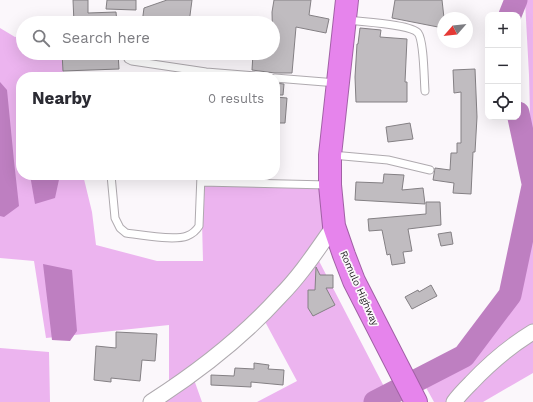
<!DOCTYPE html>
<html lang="en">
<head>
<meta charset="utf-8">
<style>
  :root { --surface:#fff; --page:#f7f7f7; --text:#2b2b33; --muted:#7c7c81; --line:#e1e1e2 }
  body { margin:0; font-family:"Work Sans",sans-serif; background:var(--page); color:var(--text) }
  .controls { position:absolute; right:12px; top:12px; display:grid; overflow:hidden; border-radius:8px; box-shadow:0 4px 16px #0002 }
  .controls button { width:36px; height:36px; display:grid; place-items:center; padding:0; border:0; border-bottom:1px solid var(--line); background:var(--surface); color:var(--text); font:20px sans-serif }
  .compass { position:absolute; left:437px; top:12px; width:36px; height:36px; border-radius:50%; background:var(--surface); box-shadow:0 4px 16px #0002; rotate:242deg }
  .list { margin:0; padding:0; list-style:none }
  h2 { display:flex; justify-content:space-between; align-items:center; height:52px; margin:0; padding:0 16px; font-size:17px }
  h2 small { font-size:13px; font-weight:400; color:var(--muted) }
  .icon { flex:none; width:22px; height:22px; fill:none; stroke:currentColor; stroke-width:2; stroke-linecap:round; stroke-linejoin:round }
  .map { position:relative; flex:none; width:533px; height:402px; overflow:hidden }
  .search { position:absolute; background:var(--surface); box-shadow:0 4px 16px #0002; left:16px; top:16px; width:264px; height:44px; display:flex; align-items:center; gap:10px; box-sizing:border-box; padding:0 14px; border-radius:22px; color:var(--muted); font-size:15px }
  .panel { position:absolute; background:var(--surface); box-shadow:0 4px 16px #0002; left:16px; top:72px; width:264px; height:108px; border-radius:16px }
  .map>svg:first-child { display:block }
  .green { fill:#ecb4ef }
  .water { fill:#be7fc1 }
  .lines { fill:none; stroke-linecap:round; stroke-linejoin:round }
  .river { stroke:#be7fc1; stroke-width:23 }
  .building { fill:#c0bcc0; stroke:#848084 }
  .lane-casing { stroke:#afaaaf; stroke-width:9 }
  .street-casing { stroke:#afaaaf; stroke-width:17 }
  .highway-casing { stroke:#a161a5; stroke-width:24 }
  .lane { stroke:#fff; stroke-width:7 }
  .street { stroke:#fff; stroke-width:15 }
  .highway { stroke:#e684ec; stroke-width:22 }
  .labels { text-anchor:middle; stroke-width:3.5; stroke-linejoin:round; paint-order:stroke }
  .street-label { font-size:10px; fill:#211f21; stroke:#fbf7fb }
</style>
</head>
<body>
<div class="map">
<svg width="533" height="402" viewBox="0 0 533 402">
  <rect width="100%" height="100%" fill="#fbf7fb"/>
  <!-- green -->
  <path class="green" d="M 527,0 L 533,0 L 533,373 L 483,402 L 465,402 L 457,397 L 452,402 L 434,402 L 423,382 L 464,356 L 510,295 L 532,192 L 529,75 L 525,1 Z
    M 0,28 L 15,37 L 23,35 L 23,53 L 61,53 L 64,77 L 21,77 L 21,175 L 83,175 L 92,212 L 96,245 L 157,261 L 203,261 L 201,182 L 319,185 L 325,240 L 295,279 L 319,261 L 392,402 L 257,402 L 297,381 L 262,316 L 192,374 L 202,402 L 151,402 L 169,390 L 169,325 L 46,338 L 34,261 L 0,258 Z
    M 0,348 L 49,352 L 50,402 L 0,402 Z"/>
  <!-- water -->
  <path class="water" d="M 0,82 L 7,90 L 14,161 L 19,206 L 4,217 L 0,216 Z
    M 30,175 L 60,175 L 55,198 L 35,204 Z
    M 43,264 L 72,270 L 77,331 L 70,341 L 52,340 Z"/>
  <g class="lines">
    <!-- river -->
    <path class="river" d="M 510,15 L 516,0
      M 518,113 L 533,183
      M 375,402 L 464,356 L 510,295 L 533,186"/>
  </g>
  <!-- building -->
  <path class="building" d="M 73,0 L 88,0 L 88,13 L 116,12 L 117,23 L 74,23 Z
    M 107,0 L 136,0 L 136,10 L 106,9 Z
    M 167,0 L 192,0 L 189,23 L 142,23 L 144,8 Z
    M 274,0 L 311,0 L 309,15 L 329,19 L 326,33 L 296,27 L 292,73 L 275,73 L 252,70 L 253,53 L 273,53 L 272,12 Z
    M 395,0 L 442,0 L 444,18 L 443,18 L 443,28 L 392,18 Z
    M 360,28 L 381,30 L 380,37 L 407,39 L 405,82 L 407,82 L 407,102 L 356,102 L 355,77 L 357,44 L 358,44 Z
    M 62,53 L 118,53 L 119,69 L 63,71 Z
    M 475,69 L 477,117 L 475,152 L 473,152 L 471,194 L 453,193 L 454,183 L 433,180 L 435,168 L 450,170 L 451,153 L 457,153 L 457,143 L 461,143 L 461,92 L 454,93 L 453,70 Z
    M 275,83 L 284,84 L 283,95 L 275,95 Z
    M 275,97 L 287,98 L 285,123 L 275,123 Z
    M 410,123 L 413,139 L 388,142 L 386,127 Z
    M 384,174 L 404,175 L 402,190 L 423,188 L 425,204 L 355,200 L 356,182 L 383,183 Z
    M 426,202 L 440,202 L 441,225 L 408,229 L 412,251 L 403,252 L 405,263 L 392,265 L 390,254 L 387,255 L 382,230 L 369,231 L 368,219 L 426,214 Z
    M 451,232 L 453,244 L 441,246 L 438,234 Z
    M 316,267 L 320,275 L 333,275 L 333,288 L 326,288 L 335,305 L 313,316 L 308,308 L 308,290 L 315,290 Z
    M 431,285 L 437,296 L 412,309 L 405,297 L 418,290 L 419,292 Z
    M 116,332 L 157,334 L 155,361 L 142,360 L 140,381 L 111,378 L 111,382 L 94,380 L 96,346 L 116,348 Z
    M 254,363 L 269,365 L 268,369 L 284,370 L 283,385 L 251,382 L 251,387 L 211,385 L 211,375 L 234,376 L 235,368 L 254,369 Z"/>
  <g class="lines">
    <defs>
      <path id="lane" d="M 348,20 C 361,22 411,24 418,33 C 424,41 424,79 425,91
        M 126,53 L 128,59 L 132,61 L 206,72 L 267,77
        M 275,78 L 337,83
        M 332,155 L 388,160 L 430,170
        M 111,175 L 115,218 L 120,228 L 126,233 C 141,235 174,241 187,236 C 192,234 196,231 199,226 L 201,175
        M 201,182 L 328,185"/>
      <path id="street" d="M 151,402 C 198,372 242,338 280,296 C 301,275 317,250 334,226
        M 454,402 C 459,395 465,389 471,383 C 489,364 510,346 533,332"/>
      <path id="highway" d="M 347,0 L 330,155 L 330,185 L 334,226 L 344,255 L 354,281 L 416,402"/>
    </defs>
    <!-- lane casing -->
    <use href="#lane" class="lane-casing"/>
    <!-- street casing -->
    <use href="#street" class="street-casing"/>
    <!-- highway casing -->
    <use href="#highway" class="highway-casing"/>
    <!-- lane -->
    <use href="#lane" class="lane"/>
    <!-- street -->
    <use href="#street" class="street"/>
    <!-- highway -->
    <use href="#highway" class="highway"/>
  </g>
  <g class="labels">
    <!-- street labels -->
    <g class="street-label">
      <text transform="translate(360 288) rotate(66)" y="4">Romulo Highway</text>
    </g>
  </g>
</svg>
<div class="controls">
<button>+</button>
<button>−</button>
<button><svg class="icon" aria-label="locate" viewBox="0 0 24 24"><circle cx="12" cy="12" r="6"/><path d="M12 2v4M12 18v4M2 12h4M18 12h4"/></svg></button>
</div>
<svg class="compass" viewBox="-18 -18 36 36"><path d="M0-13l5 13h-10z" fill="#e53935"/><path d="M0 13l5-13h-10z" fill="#7c7c81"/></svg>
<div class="search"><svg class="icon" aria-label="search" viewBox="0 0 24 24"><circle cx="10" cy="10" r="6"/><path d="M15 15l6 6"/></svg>Search here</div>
<section class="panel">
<h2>Nearby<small>0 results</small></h2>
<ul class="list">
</ul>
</section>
</div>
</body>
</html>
